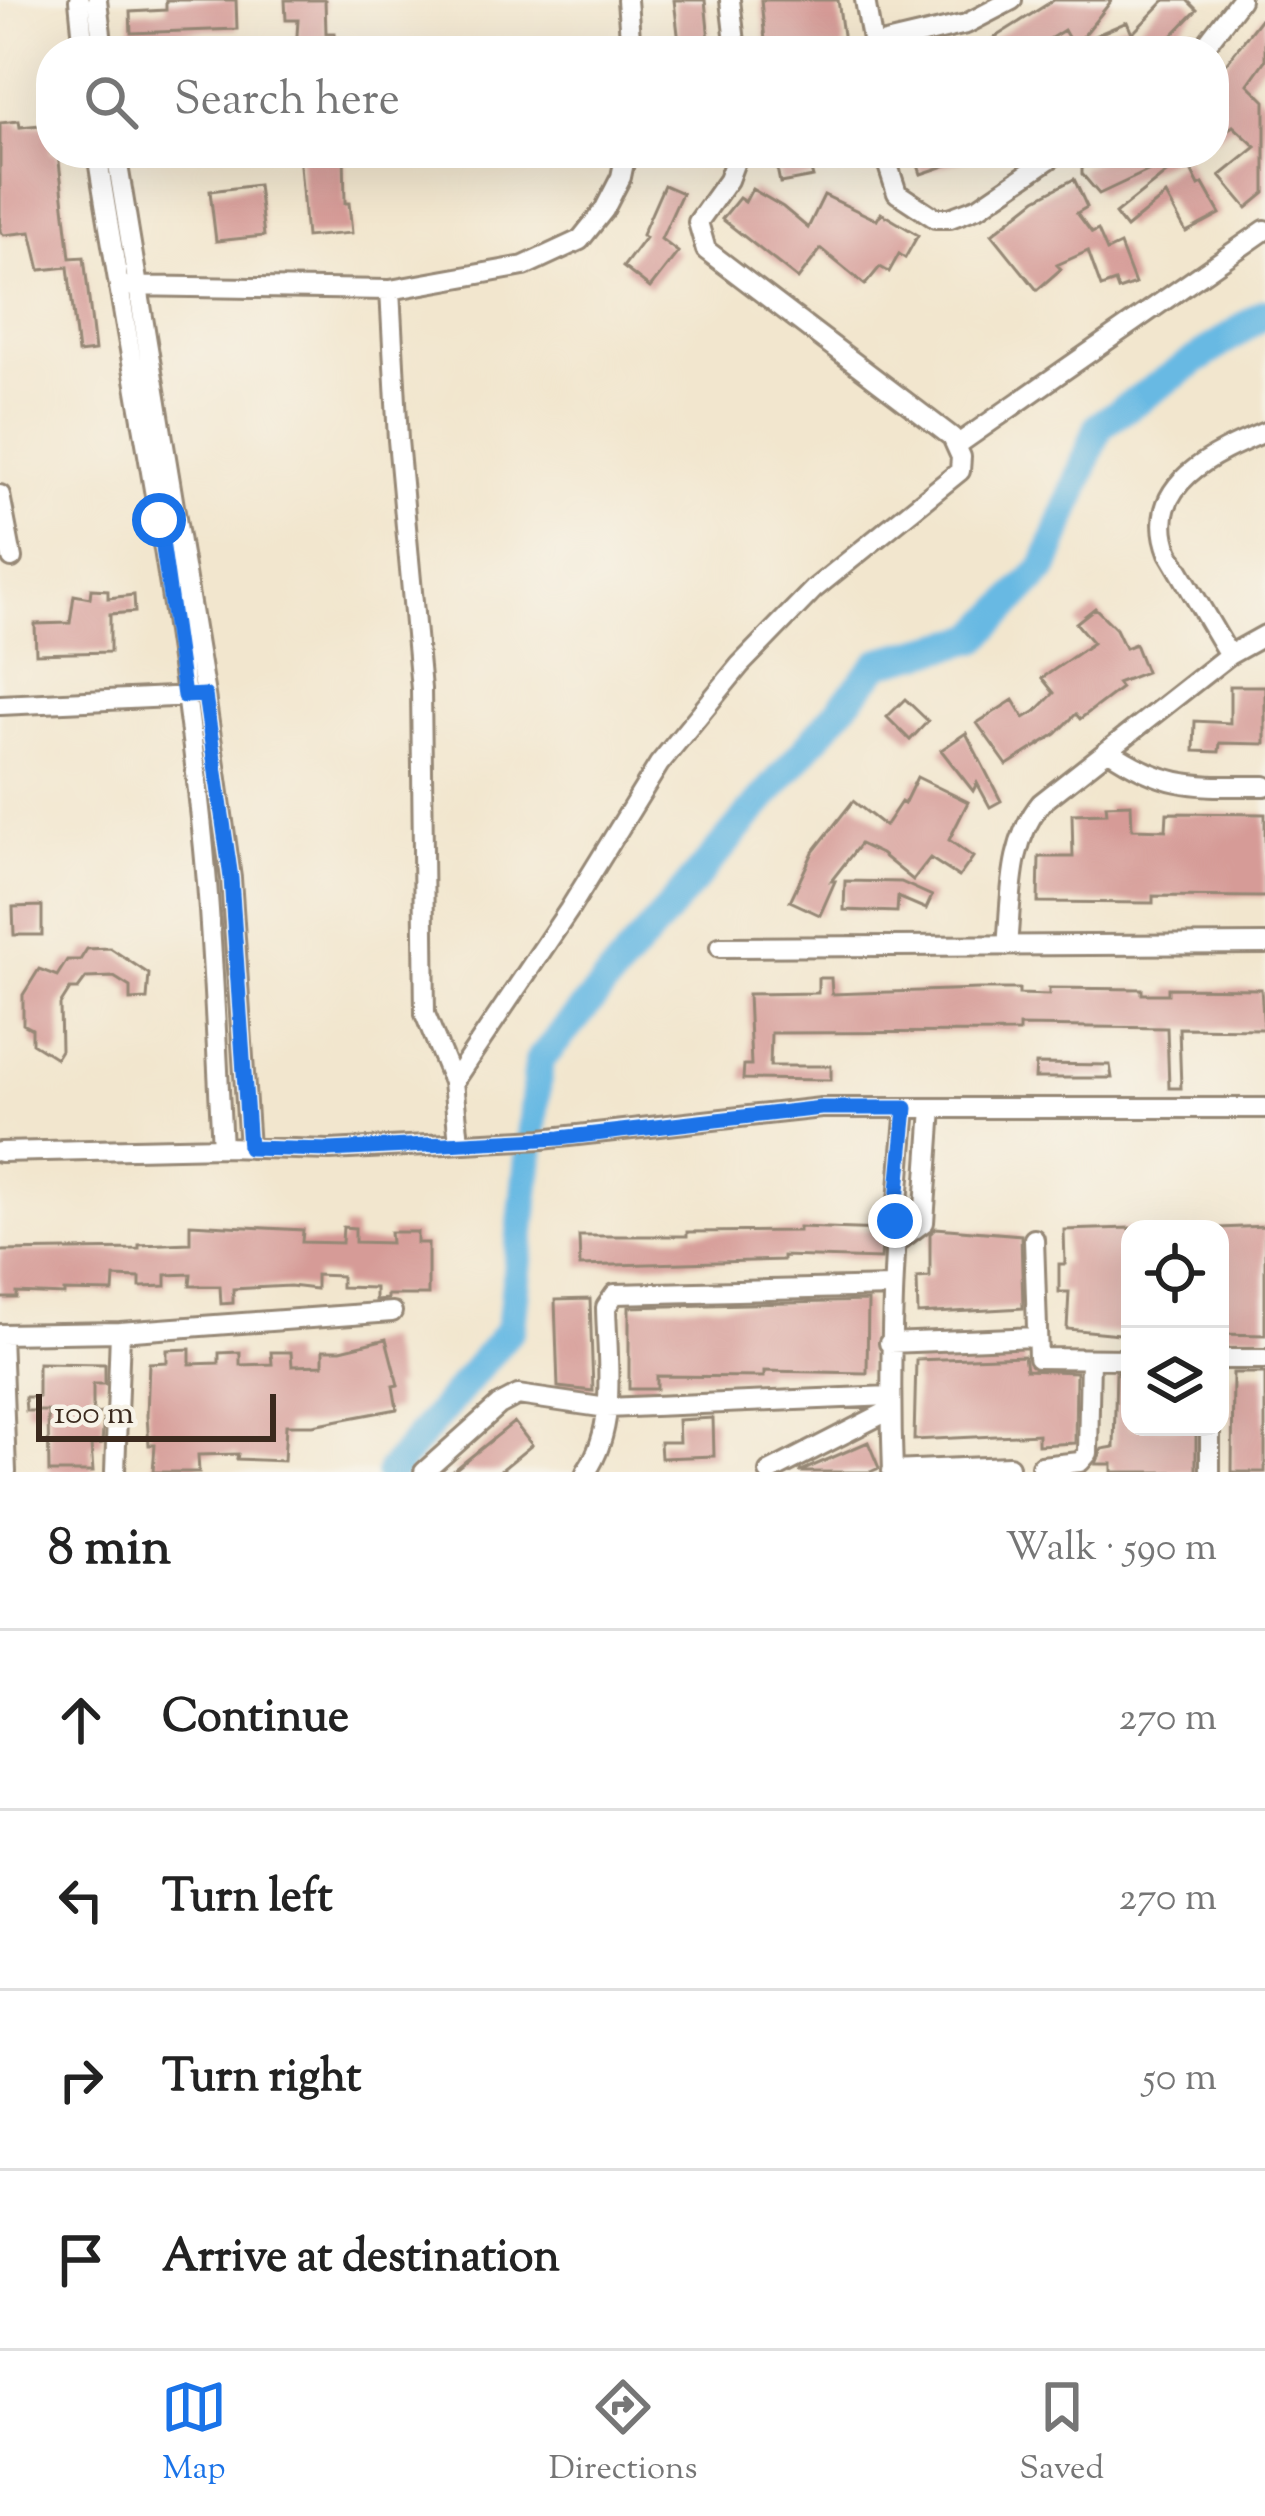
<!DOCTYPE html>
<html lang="en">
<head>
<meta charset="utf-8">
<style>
  :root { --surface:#fff; --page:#f6f6f6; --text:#222; --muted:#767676; --line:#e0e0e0; --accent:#1a73e8 }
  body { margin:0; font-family:"Sorts Mill Goudy",serif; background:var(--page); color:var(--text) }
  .controls { position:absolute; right:36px; bottom:36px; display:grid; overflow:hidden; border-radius:24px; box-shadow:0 12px 48px #0002 }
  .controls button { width:108px; height:108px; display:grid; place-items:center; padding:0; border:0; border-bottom:3px solid var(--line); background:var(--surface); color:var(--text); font:60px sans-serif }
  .scale { position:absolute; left:36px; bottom:30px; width:240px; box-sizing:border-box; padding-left:12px; border:6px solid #3b2a1e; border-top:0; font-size:33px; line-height:42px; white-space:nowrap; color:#3b2a1e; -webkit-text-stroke:9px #f7f3e8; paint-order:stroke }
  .stop { position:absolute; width:36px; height:36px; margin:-27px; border:9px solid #1a73e8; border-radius:50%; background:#fff }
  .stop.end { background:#1a73e8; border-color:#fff; box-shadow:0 3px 12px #0008 }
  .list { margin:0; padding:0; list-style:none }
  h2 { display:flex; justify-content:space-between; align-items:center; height:156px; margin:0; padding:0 48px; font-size:51px }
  h2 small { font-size:39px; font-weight:400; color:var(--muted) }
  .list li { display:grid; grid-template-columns:78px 1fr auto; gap:36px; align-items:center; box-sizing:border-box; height:180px; padding:0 48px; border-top:3px solid var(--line) }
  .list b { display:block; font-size:45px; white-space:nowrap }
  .list em { font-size:39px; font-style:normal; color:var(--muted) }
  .icon { flex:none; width:66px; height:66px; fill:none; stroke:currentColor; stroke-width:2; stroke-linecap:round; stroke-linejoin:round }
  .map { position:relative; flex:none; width:1265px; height:1472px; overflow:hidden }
  .search { position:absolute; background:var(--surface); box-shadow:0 12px 48px #0002; left:36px; right:36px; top:36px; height:132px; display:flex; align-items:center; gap:30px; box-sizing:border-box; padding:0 42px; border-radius:48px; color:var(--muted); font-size:45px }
  .sheet { height:876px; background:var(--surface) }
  nav { display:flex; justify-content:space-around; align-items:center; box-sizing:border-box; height:168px; border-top:3px solid var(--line); background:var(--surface); font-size:33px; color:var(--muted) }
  nav a { display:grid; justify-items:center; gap:6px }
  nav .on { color:var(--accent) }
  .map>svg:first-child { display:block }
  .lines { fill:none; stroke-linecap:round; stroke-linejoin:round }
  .river { stroke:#67b9e3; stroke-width:30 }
  .building { fill:#d69b97 }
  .minor-casing { stroke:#968876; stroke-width:24 }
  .minor { stroke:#fff; stroke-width:18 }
  .route { stroke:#1a73e8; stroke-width:15 }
</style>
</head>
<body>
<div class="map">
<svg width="1265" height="1472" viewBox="0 0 1265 1472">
  <rect width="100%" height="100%" fill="#f7f3e8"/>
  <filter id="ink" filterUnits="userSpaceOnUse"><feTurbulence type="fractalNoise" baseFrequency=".00833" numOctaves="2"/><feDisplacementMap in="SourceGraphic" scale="24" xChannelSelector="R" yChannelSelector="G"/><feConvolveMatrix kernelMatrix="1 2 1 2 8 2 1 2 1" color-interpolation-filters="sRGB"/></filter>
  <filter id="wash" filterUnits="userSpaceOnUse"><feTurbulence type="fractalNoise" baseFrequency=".004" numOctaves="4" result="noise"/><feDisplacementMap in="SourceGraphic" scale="48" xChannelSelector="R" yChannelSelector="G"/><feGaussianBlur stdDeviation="2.7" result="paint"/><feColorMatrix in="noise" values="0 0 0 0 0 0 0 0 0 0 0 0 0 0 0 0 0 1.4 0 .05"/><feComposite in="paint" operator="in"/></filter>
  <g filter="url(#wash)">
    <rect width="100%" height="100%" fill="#f2e6ce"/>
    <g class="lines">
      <!-- river -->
      <path class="river" d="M 390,1472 L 511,1328 L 539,1061 L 880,662 L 977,638 L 1045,567 L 1099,426 L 1265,313"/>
    </g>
    <g id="blocks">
      <!-- building -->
      <path class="building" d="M 166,0 L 236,0 L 237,29 L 131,33 L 130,12 L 166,10 Z
        M 285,0 L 325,0 L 326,33 L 335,33 L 335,51 L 296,51 L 298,20 L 286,20 Z
        M 674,0 L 705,0 L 710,51 L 680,51 Z
        M 761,0 L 838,0 L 845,49 L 766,51 Z
        M 1054,0 L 1112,0 L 1078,43 L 1127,22 L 1132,34 L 1165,0 L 1187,0 L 1197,10 L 1165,43 L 1173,51 L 1061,51 L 1073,46 L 1064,30 L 1030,51 L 973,51 Z
        M 1265,13 L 1265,60 L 1248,84 L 1265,101 L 1265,193 L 1247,208 L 1220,176 L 1256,147 L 1233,126 L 1214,139 L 1214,79 Z
        M 19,121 L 20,127 L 51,124 L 51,153 L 58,153 L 70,258 L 84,257 L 95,351 L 78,353 L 68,267 L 40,270 L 31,232 L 4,235 L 0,231 L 0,123 Z
        M 299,153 L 344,153 L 345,203 L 349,203 L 352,233 L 306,237 Z
        M 774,153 L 848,153 L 850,165 L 811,170 L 813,177 L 780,183 Z
        M 914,153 L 977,153 L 977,155 L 921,174 Z
        M 1113,153 L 1186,153 L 1099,194 L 1082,174 L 1082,168 Z
        M 1185,158 L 1199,186 L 1203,184 L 1220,214 L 1186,232 L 1166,195 L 1126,228 L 1115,214 Z
        M 1074,179 L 1087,207 L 1077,213 L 1092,233 L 1098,230 L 1107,251 L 1120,245 L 1135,284 L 1118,290 L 1115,282 L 1101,287 L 1088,251 L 1057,265 L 1061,269 L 1037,290 L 992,234 L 1036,199 Z
        M 258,185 L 264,236 L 216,241 L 210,191 Z
        M 664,185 L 682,193 L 661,239 L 678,252 L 650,288 L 623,267 L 645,238 L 642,235 Z
        M 752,189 L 783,207 L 808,228 L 824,195 L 877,220 L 881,213 L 918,235 L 905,258 L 899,254 L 889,272 L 880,267 L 865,285 L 821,249 L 798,279 L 722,219 L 739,198 L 745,202 Z
        M 91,589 L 108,590 L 108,598 L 134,595 L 135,612 L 110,614 L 110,652 L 36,654 L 35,624 L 70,623 L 74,595 L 90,598 Z
        M 1095,608 L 1116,629 L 1125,648 L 1135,644 L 1146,672 L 1117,683 L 1121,688 L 1080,719 L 1076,714 L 1056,734 L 1007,765 L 977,723 L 1013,700 L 1024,718 L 1036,711 L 1054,693 L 1042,678 L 1093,643 L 1076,623 Z
        M 1230,686 L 1265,686 L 1265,744 L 1220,743 L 1219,752 L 1194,751 L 1195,721 L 1230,723 Z
        M 905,699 L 928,721 L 910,740 L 887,717 Z
        M 966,733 L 1001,801 L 990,807 L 977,783 L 973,791 L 941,750 Z
        M 917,777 L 968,802 L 949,840 L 973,857 L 959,877 L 930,858 L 913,880 L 881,854 L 860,844 L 831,881 L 835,881 L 820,915 L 790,901 L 813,852 L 853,801 L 885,826 L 901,802 L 904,804 Z
        M 1131,804 L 1132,829 L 1166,830 L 1167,813 L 1265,814 L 1265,897 L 1153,896 L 1153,903 L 1038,902 L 1039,857 L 1073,857 L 1072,814 L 1107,813 L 1106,805 Z
        M 845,881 L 901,882 L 932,896 L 926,909 L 898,897 L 897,912 L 844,910 Z
        M 42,906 L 42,935 L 14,935 L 13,907 Z
        M 110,948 L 149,974 L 147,999 L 130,1000 L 130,987 L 114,977 L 86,978 L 78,989 L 70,989 L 60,1005 L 61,1050 L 56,1058 L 32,1043 L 32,1029 L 23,1024 L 23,995 L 39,969 L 57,976 L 67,960 L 80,960 L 87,949 Z
        M 818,978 L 831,978 L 832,994 L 979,989 L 1019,989 L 1019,994 L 1049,995 L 1049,988 L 1142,989 L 1142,994 L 1168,994 L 1168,988 L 1261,989 L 1264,1029 L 1179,1028 L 1181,1088 L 1169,1088 L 1167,1028 L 1019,1026 L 1019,1032 L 771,1033 L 770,1066 L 831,1066 L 831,1080 L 743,1079 L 744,1065 L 751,1065 L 748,994 L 818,993 Z
        M 1036,1064 L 1110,1065 L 1112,1078 L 1035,1078 Z
        M 190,1224 L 303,1230 L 302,1242 L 342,1243 L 343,1227 L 355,1228 L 355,1242 L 391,1243 L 390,1232 L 417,1232 L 417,1243 L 428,1243 L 428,1295 L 387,1295 L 387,1299 L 375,1300 L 375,1288 L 341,1287 L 341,1276 L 316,1275 L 316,1289 L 290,1286 L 233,1289 L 233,1303 L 221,1304 L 220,1286 L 190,1286 L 191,1274 L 166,1275 L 166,1286 L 140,1287 L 140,1278 L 114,1277 L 113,1292 L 64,1291 L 64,1295 L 17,1293 L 17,1298 L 0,1298 L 0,1251 L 139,1249 L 139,1245 L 190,1243 Z
        M 1265,1226 L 1265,1335 L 1220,1334 L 1220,1228 Z
        M 799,1227 L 883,1230 L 881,1259 L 783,1256 L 783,1260 L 580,1266 L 579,1236 L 687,1236 L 687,1232 L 799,1231 Z
        M 936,1228 L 1021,1235 L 1023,1308 L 918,1314 L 917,1278 L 930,1277 L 930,1234 Z
        M 1130,1228 L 1130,1335 L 1067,1329 L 1069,1292 L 1059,1292 L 1059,1264 L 1065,1264 L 1064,1230 Z
        M 590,1299 L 593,1391 L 558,1387 L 555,1300 Z
        M 868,1301 L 867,1373 L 764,1371 L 764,1377 L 657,1376 L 657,1389 L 629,1389 L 629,1307 Z
        M 386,1339 L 398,1385 L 393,1386 L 397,1409 L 313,1425 L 286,1425 L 284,1461 L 237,1459 L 238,1454 L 198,1455 L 199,1472 L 153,1472 L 155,1445 L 149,1445 L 147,1416 L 149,1363 L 167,1362 L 167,1350 L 190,1349 L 190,1364 L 219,1363 L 219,1353 L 240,1352 L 240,1365 L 272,1364 L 271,1352 L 291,1352 L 292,1366 L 323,1365 L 323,1350 L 341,1350 Z
        M 1024,1356 L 1026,1370 L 1076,1372 L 1075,1443 L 1038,1445 L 1038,1434 L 914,1440 L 916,1360 Z
        M 38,1363 L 105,1364 L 105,1384 L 93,1384 L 93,1414 L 104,1413 L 102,1444 L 91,1445 L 93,1472 L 49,1472 L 48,1411 L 26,1411 L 25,1397 L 38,1397 Z
        M 1116,1372 L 1130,1372 L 1130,1427 L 1196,1427 L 1196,1472 L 1112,1472 L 1112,1464 L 1096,1464 L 1102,1449 L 1114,1447 Z
        M 1233,1373 L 1265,1373 L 1265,1472 L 1232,1472 Z
        M 713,1418 L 714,1456 L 661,1458 L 660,1442 L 679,1442 L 678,1420 Z
        M 514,1422 L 532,1445 L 499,1472 L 452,1472 Z
        M 868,1442 L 879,1468 L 870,1472 L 799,1472 Z"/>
    </g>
  </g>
  <g filter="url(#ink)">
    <use href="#blocks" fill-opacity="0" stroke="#968876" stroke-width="3"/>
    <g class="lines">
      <defs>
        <path id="minor" d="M 79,0 L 84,51
          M 97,0 L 103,51
          M 627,0 L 631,51
          M 730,0 L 736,51
          M 865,0 L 874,51
          M 873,46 L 966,24 L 1012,0
          M 1201,51 L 1240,0
          M 97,153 C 135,396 187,638 207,883 C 214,971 217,1059 222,1147
          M 116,153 L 205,695 L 231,878 L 249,1148
          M 884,153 L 897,193 L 935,218 L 950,218 L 979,207 L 1058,153
          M 128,286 L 390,290 L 524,266 L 580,240 L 604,210 L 621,177 L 626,153
          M 390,290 L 398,440 L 421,689 L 425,1014 L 453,1082
          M 957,445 L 1265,230
          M 0,495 L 12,558
          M 1229,655 L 1169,553 C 1142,484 1215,453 1265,432
          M 0,705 L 193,696
          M 1108,750 C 1167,790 1197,786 1265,786
          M 1007,946 C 1012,897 1008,843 1041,803 L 1229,655 L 1265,635
          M 720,947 L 1265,944
          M 459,1142 L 453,1082 L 569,910 L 659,764 L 740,665 L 814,589 L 960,471 L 961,457 L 952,437 L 706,250 L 698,222 L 728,180 L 738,153
          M 0,1152 L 222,1147 L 330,1150 L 542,1139 L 821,1108 L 1265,1108
          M 1034,1239 L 1038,1358 L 1130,1359
          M 893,1245 L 924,1222 L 932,1108
          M 0,1334 L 120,1332 L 392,1312
          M 1,1334 L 6,1472
          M 889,1343 L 1036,1337
          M 1220,1359 L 1265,1359
          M 1041,1466 L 1080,1462 L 1088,1453 L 1090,1359
          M 892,1471 L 1009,1466
          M 115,1472 L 120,1332
          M 424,1472 L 499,1405 L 518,1395 L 607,1408 L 890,1396
          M 586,1472 C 618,1426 607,1360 606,1307 L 615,1294 L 891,1287
          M 769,1472 L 890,1410
          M 893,1472 C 888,1349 894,1230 906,1108
          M 1210,1472 L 1210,1427"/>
      </defs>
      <!-- minor casing -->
      <use href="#minor" class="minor-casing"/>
      <!-- minor -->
      <use href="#minor" class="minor"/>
    </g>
  </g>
  <g class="lines" filter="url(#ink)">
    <!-- route -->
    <path class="route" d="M 159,520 L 184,696 L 205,695 L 231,878 L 249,1148 L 330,1150 L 560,1138 L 821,1108 L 906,1108 L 895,1221"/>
  </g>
</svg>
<div class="controls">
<button><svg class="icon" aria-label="locate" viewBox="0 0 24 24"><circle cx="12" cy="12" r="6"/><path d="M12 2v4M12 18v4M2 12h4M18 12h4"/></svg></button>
<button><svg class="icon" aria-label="layers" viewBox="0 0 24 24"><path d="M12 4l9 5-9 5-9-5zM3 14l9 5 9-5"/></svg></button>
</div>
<div class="scale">100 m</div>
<div class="stop" style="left:159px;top:520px"></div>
<div class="stop end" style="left:895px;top:1221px"></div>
<div class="search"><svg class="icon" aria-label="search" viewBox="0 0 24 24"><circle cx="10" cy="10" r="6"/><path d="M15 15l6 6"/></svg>Search here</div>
</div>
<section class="sheet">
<h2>8 min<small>Walk · 590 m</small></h2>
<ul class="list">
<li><svg class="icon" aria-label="ahead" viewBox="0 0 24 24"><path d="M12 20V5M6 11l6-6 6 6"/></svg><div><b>Continue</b></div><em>270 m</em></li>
<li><svg class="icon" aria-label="left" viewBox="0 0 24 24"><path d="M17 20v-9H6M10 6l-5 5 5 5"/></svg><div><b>Turn left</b></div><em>270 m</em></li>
<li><svg class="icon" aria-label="right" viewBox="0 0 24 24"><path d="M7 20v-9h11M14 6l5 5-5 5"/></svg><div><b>Turn right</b></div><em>50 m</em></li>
<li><svg class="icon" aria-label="arrive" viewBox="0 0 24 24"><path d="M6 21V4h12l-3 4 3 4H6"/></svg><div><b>Arrive at destination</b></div></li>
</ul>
</section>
<nav>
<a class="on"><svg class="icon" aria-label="map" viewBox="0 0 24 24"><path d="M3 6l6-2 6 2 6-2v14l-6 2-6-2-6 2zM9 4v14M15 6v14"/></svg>Map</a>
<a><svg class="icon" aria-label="directions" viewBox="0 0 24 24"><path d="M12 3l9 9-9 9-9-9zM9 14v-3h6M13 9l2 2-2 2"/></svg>Directions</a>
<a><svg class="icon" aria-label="saved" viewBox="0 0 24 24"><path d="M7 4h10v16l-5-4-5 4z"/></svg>Saved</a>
</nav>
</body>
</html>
